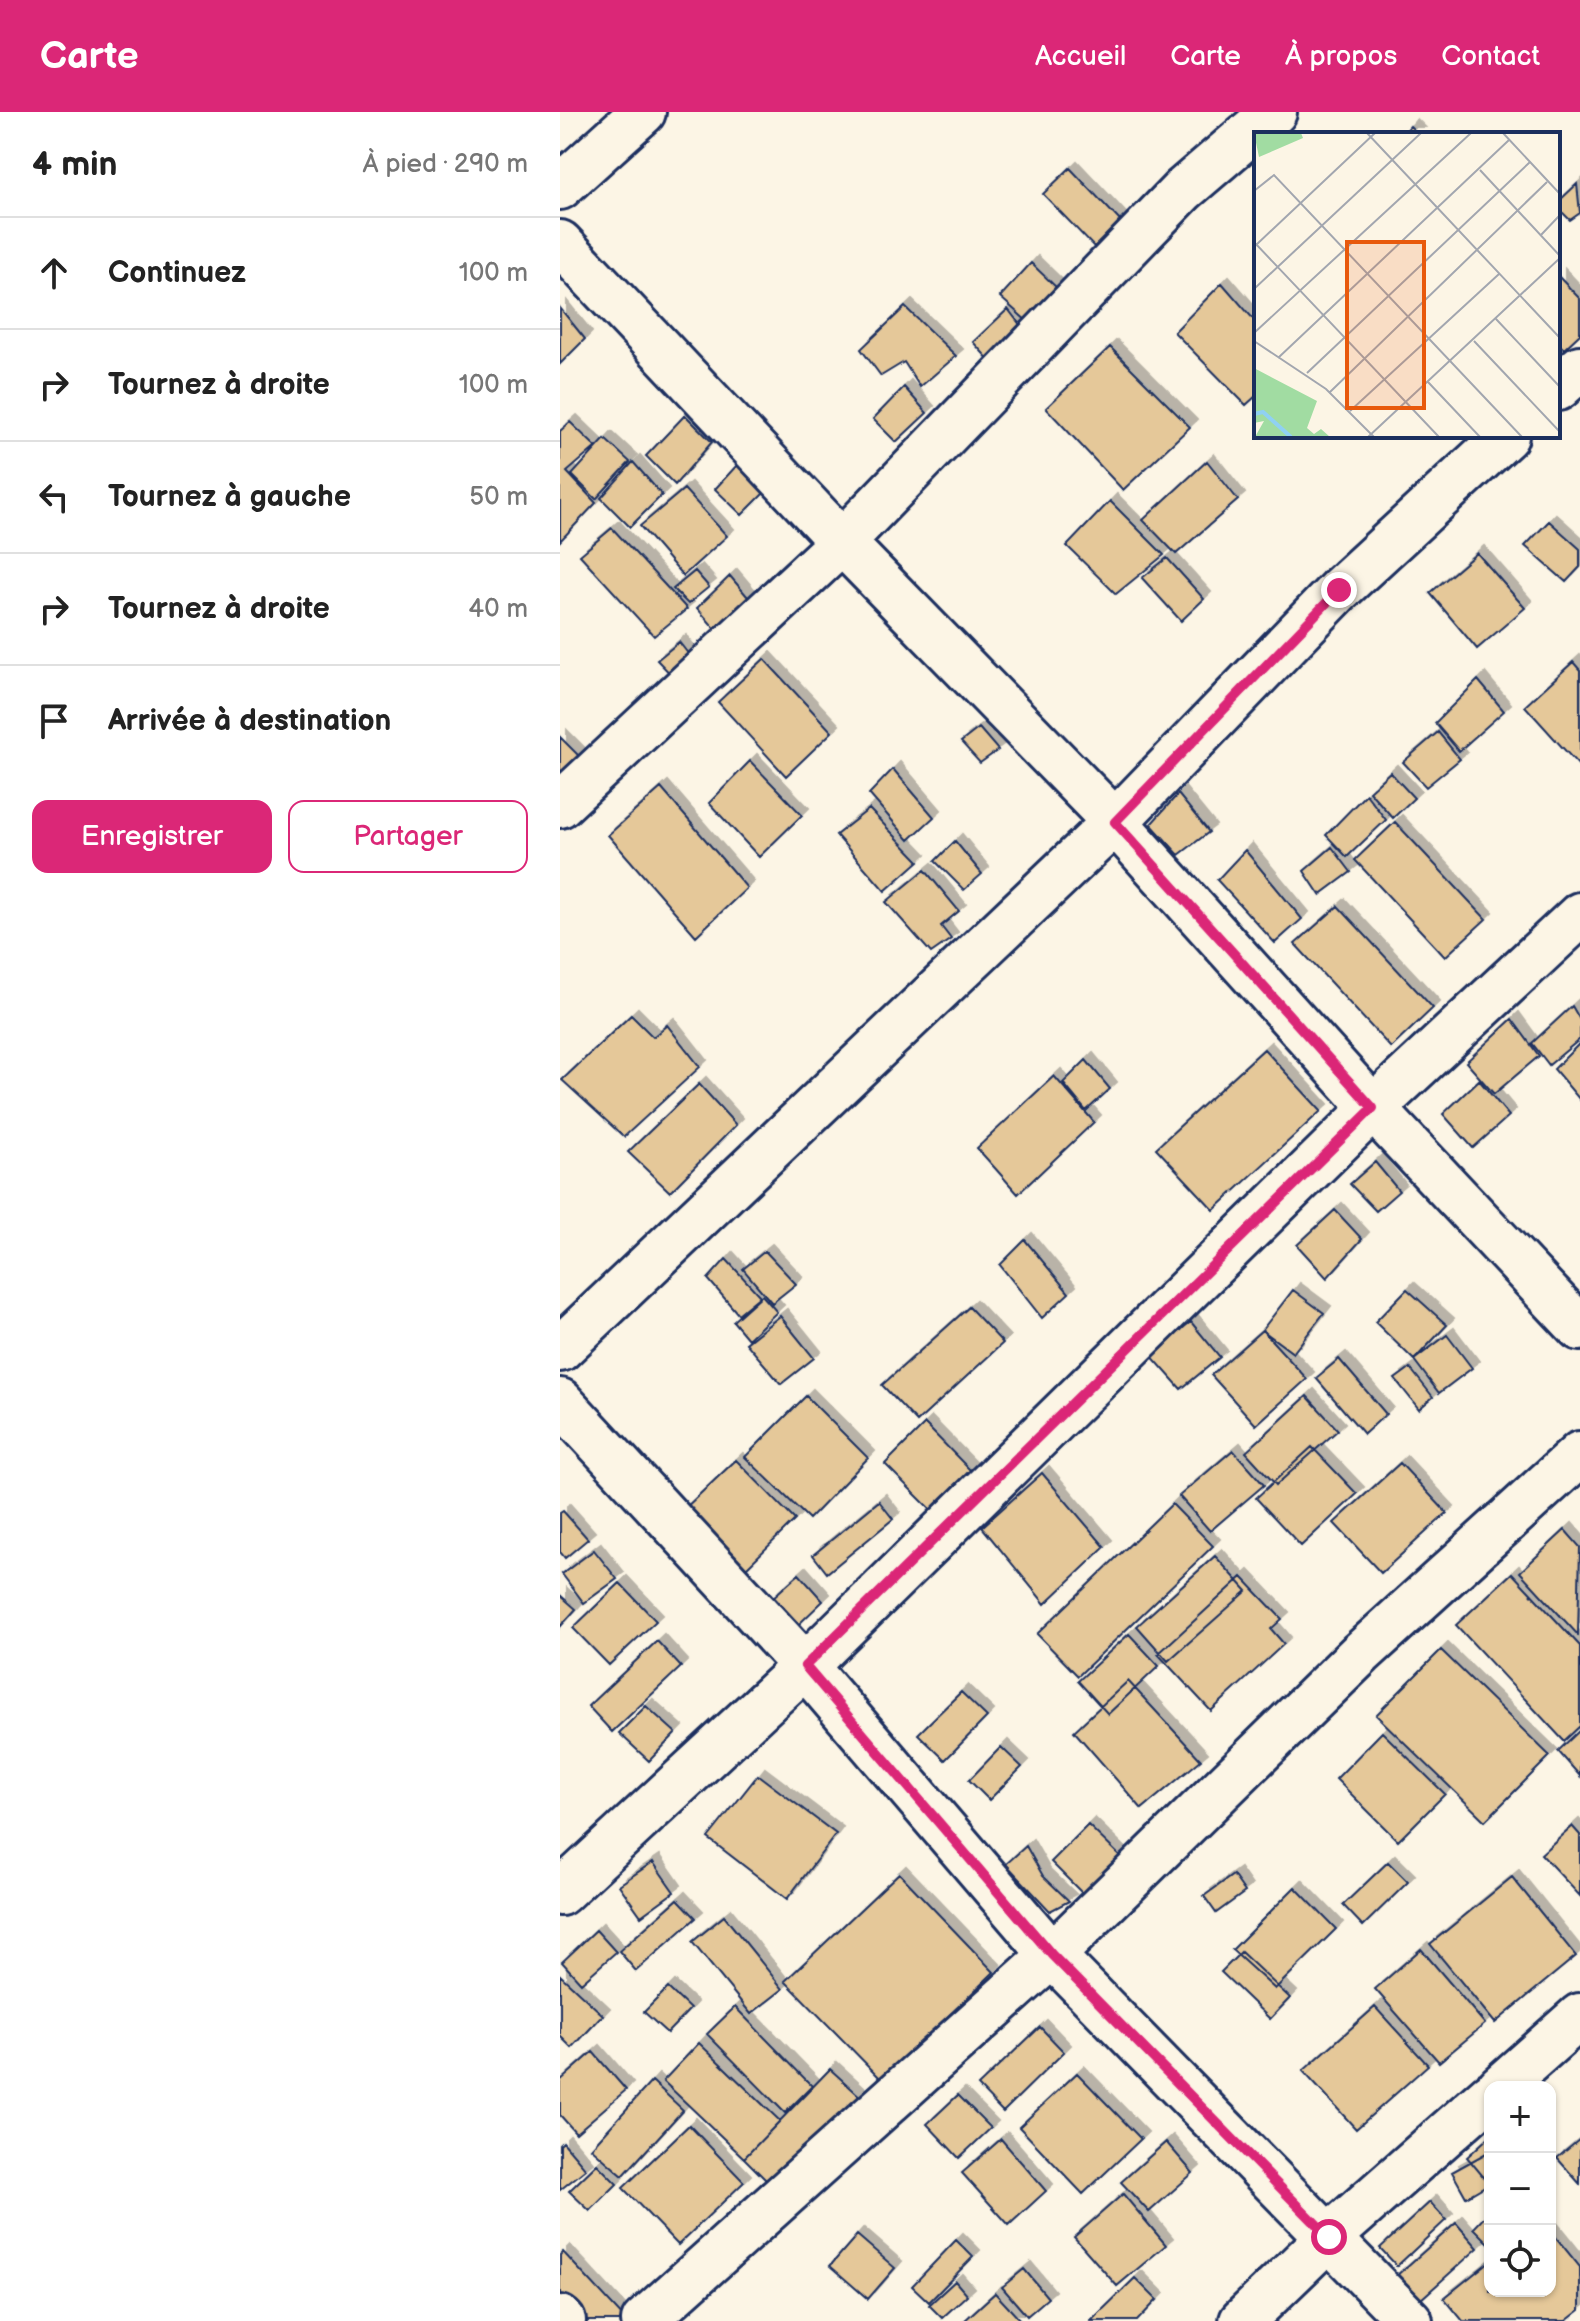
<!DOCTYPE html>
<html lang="fr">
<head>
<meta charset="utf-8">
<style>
  :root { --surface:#fff; --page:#f2f2f2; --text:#222; --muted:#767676; --line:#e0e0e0; --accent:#db2777 }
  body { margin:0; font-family:"Balsamiq Sans",sans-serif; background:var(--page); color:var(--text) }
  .controls { position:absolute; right:24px; bottom:24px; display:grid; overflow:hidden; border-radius:16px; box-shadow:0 2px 6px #0004 }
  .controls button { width:72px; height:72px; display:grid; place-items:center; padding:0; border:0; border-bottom:2px solid var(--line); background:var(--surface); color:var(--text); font:40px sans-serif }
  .stop { position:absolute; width:24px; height:24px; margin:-18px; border:6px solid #db2777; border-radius:50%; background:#fff }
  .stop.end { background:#db2777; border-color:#fff; box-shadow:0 2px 8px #0008 }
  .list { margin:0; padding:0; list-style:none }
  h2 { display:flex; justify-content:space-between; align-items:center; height:104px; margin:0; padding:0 32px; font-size:34px }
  h2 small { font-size:26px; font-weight:400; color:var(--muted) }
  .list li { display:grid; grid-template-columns:52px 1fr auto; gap:24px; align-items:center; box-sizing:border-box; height:112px; padding:0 32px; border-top:2px solid var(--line) }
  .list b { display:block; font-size:30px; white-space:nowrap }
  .list em { font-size:26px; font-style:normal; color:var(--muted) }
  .actions { display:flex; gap:16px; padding:24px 32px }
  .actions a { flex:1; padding:18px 0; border:2px solid var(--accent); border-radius:16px; text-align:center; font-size:28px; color:var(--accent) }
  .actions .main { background:var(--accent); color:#fff }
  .icon { flex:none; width:44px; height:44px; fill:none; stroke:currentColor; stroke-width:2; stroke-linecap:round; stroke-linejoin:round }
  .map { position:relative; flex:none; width:1020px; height:2209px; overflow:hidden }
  header { display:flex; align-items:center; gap:48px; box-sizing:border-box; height:112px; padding:0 40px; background:var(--accent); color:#fff }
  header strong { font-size:38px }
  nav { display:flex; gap:44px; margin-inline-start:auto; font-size:28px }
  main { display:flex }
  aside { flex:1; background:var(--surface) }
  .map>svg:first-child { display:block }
  .building { fill:#e5c899; stroke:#1b2f5e; stroke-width:2; filter:url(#shadow) }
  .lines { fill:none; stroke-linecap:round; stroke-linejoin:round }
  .street-casing { stroke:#1b2f5e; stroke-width:50 }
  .street { stroke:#fcf5e5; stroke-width:44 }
  .route { stroke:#db2777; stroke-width:10 }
  .inset-river { fill:none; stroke:#90d1f2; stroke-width:4 }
  .inset-road { fill:none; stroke:#a2a6af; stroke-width:2 }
  .view { fill:#e8590c; fill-opacity:0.15; stroke:#e8590c; stroke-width:4 }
  .inset-edge { fill:none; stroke:#1b2f5e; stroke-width:4 }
</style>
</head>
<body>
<header>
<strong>Carte</strong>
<nav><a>Accueil</a><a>Carte</a><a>À propos</a><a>Contact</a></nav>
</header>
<main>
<aside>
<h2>4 min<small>À pied · 290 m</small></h2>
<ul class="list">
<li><svg class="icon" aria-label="ahead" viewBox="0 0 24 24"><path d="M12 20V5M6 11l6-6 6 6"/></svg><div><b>Continuez</b></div><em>100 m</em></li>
<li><svg class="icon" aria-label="right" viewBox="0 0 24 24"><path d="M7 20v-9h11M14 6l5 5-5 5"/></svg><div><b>Tournez à droite</b></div><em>100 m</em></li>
<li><svg class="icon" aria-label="left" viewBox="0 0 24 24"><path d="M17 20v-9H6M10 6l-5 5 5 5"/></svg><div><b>Tournez à gauche</b></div><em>50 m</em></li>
<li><svg class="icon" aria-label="right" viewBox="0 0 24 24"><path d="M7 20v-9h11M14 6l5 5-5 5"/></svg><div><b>Tournez à droite</b></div><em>40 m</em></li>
<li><svg class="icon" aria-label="arrive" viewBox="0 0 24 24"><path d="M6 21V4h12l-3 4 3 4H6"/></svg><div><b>Arrivée à destination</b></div></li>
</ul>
<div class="actions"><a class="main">Enregistrer</a><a>Partager</a></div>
</aside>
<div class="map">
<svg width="1020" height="2209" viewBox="0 0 1020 2209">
  <defs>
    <filter id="shadow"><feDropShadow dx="7" dy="-7" stdDeviation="0" flood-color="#0004"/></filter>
  </defs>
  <rect width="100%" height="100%" fill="#fcf5e5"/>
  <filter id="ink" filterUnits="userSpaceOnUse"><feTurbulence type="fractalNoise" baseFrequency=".0125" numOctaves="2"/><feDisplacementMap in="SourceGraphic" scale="16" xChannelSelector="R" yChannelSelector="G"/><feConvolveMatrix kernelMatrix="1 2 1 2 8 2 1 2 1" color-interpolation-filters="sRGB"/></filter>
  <g filter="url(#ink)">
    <!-- building -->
    <path class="building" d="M 850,14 L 858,22 L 843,22 Z
      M 510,56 L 562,111 L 534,135 L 483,82 Z
      M 1017,72 L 1020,101 L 1010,108 L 998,96 L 998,90 Z
      M 471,151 L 498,177 L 468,210 L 440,185 Z
      M 998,164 L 1020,187 L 1020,222 L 1004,237 L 998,231 Z
      M 662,171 L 696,210 L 696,284 L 686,293 L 614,220 Z
      M 345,195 L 396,244 L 360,275 L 344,250 L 321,264 L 301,237 Z
      M 0,196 L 25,227 L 0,252 Z
      M 448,197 L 464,218 L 431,250 L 413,230 Z
      M 550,235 L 630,315 L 563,378 L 486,296 Z
      M 344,275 L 367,301 L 336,330 L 313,307 Z
      M 125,303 L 152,330 L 115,373 L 86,344 Z
      M 10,310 L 36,335 L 7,360 L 36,391 L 0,429 L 0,319 Z
      M 45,327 L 70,350 L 36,387 L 12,363 Z
      M 647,349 L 678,388 L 616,442 L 583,408 Z
      M 73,350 L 102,383 L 70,415 L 41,386 Z
      M 178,352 L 205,380 L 182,403 L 155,377 Z
      M 124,377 L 167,424 L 123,464 L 80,414 Z
      M 550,389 L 604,443 L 556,482 L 507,434 Z
      M 989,409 L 1020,437 L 1020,455 L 1006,470 L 965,434 Z
      M 52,416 L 127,497 L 94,524 L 20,443 Z
      M 917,441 L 965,496 L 917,537 L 870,481 Z
      M 607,446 L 644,487 L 621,509 L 582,466 Z
      M 135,459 L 149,475 L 128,492 L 113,477 Z
      M 170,464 L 193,491 L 158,520 L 137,496 Z
      M 119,530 L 140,557 L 120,572 L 97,548 Z
      M 204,547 L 272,620 L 226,664 L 158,590 Z
      M 1013,550 L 1020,558 L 1020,655 L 965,594 Z
      M 918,568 L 944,599 L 899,639 L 875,611 Z
      M 419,616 L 438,638 L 420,651 L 401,630 Z
      M 878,620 L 900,647 L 866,675 L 843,650 Z
      M 0,625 L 19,644 L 0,665 Z
      M 190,649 L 242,703 L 199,745 L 149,691 Z
      M 333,657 L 374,705 L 349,728 L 309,682 Z
      M 830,660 L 854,686 L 833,706 L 809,679 Z
      M 101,676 L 187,776 L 136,824 L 48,723 Z
      M 618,682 L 649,720 L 619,743 L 591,712 Z
      M 806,682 L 826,708 L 787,745 L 766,723 Z
      M 309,697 L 359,749 L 325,779 L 276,723 Z
      M 835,710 L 926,807 L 885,845 L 795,748 Z
      M 395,729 L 422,762 L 404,778 L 375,749 Z
      M 772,735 L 791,760 L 760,783 L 744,759 Z
      M 685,738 L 742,807 L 715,831 L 657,768 Z
      M 365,758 L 399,799 L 381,814 L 391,827 L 371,841 L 326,790 Z
      M 778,794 L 873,896 L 831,936 L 735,832 Z
      M 1012,894 L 1020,908 L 1020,927 L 989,953 L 972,931 Z
      M 71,903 L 93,925 L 107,913 L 140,955 L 64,1025 L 2,968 Z
      M 952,907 L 979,944 L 934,982 L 906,950 Z
      M 1020,931 L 1020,988 L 994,957 Z
      M 704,937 L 761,999 L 654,1098 L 596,1036 Z
      M 526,948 L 550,977 L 526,999 L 503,971 Z
      M 494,964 L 534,1010 L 458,1082 L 417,1036 Z
      M 919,968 L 949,1004 L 913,1036 L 883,1002 Z
      M 139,972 L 176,1013 L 110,1080 L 68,1040 Z
      M 815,1050 L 839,1079 L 816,1099 L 790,1072 Z
      M 775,1098 L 802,1127 L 767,1166 L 737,1133 Z
      M 465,1128 L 509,1181 L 482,1206 L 440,1153 Z
      M 205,1139 L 236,1172 L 212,1191 L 183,1157 Z
      M 166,1147 L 200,1184 L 178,1202 L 148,1167 Z
      M 847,1177 L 887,1213 L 854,1248 L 815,1210 Z
      M 733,1178 L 764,1201 L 733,1241 L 702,1218 Z
      M 202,1183 L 217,1200 L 188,1227 L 173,1209 Z
      M 409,1195 L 443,1231 L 357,1310 L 322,1273 Z
      M 220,1204 L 254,1246 L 221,1272 L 186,1231 Z
      M 631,1210 L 660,1245 L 621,1277 L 588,1240 Z
      M 702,1218 L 747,1267 L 696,1313 L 651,1263 Z
      M 887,1223 L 912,1256 L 879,1281 L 854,1248 Z
      M 779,1247 L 826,1302 L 804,1322 L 756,1266 Z
      M 850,1256 L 873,1285 L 859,1297 L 835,1267 Z
      M 246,1284 L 308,1346 L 249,1407 L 185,1345 Z
      M 747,1284 L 778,1318 L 716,1373 L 686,1340 Z
      M 365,1312 L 412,1360 L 372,1399 L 325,1352 Z
      M 752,1335 L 797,1382 L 741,1434 L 696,1386 Z
      M 673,1338 L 704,1373 L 650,1419 L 619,1384 Z
      M 176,1348 L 235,1408 L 182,1460 L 122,1399 Z
      M 840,1351 L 887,1401 L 821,1461 L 774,1411 Z
      M 482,1361 L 545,1435 L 485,1492 L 422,1415 Z
      M 319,1389 L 333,1407 L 267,1461 L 253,1443 Z
      M 612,1392 L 653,1434 L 518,1564 L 477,1522 Z
      M 3,1399 L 28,1427 L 5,1446 L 0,1440 L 0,1401 Z
      M 1005,1418 L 1020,1435 L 1018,1523 L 960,1460 Z
      M 34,1438 L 57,1467 L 24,1491 L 2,1462 Z
      M 655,1444 L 687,1479 L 608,1549 L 577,1514 Z
      M 952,1461 L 1020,1534 L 1020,1614 L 1004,1629 L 896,1513 Z
      M 239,1462 L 263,1489 L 237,1514 L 212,1486 Z
      M 682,1465 L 722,1507 L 711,1517 L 724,1532 L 651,1599 L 598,1542 Z
      M 60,1471 L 96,1509 L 49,1553 L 13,1516 Z
      M 0,1483 L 16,1497 L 0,1515 Z
      M 569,1522 L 599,1554 L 548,1602 L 518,1569 Z
      M 97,1529 L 121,1555 L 52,1620 L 28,1594 Z
      M 881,1538 L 990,1644 L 925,1709 L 816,1603 Z
      M 568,1569 L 641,1648 L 582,1697 L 514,1619 Z
      M 401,1580 L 427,1605 L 385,1648 L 358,1622 Z
      M 86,1594 L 116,1621 L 89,1649 L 59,1621 Z
      M 1020,1618 L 1020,1664 L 998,1639 Z
      M 822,1620 L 885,1682 L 838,1729 L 776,1667 Z
      M 441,1635 L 462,1655 L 429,1688 L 409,1668 Z
      M 198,1663 L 276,1722 L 227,1787 L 148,1726 Z
      M 528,1713 L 561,1745 L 524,1783 L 491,1750 Z
      M 1012,1714 L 1020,1723 L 1020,1784 L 981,1742 Z
      M 466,1734 L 483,1764 L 509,1789 L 490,1799 L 446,1752 Z
      M 93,1750 L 114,1780 L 81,1804 L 59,1773 Z
      M 828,1750 L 848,1770 L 803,1814 L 783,1793 Z
      M 339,1761 L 434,1860 L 322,1968 L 225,1869 Z
      M 673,1763 L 685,1780 L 656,1801 L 644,1784 Z
      M 952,1765 L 1016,1844 L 935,1911 L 870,1832 Z
      M 735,1775 L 776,1817 L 715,1877 L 672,1838 Z
      M 118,1787 L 136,1806 L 76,1859 L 59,1839 Z
      M 164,1804 L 223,1877 L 191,1902 L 132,1830 Z
      M 36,1818 L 56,1840 L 21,1871 L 2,1850 Z
      M 861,1837 L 925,1912 L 879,1950 L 815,1877 Z
      M 681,1840 L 730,1886 L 710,1907 L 661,1860 Z
      M 0,1863 L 43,1903 L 12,1936 L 0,1924 Z
      M 108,1876 L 130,1897 L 107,1921 L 84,1900 Z
      M 175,1895 L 252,1974 L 225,2001 L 147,1922 Z
      M 815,1895 L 868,1953 L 796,2017 L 743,1959 Z
      M 480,1915 L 504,1940 L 443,2000 L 418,1974 Z
      M 139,1931 L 220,2009 L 184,2046 L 103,1969 Z
      M 33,1940 L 66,1978 L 16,2021 L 0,2003 L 0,1969 Z
      M 270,1957 L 303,1987 L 216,2078 L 184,2046 Z
      M 517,1961 L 581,2027 L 523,2082 L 459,2015 Z
      M 92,1969 L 123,1998 L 63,2064 L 31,2036 Z
      M 398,1983 L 431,2016 L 399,2046 L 367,2012 Z
      M 129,2013 L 184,2070 L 118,2133 L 63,2076 Z
      M 930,2024 L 930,2065 L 926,2068 L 907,2045 Z
      M 441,2027 L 486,2079 L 449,2113 L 402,2061 Z
      M 1020,2027 L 1020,2072 L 997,2046 Z
      M 3,2030 L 26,2057 L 0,2078 L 0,2033 Z
      M 606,2030 L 633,2061 L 589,2100 L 561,2070 Z
      M 930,2039 L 930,2071 L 906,2085 L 892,2060 Z
      M 37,2052 L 57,2072 L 30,2099 L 9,2079 Z
      M 563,2082 L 606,2133 L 557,2174 L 514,2125 Z
      M 870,2090 L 886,2108 L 837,2154 L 820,2136 Z
      M 930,2099 L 930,2132 L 914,2116 Z
      M 896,2111 L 918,2136 L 850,2197 L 827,2172 Z
      M 990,2118 L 1020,2155 L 1020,2198 L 1006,2209 L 903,2209 L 884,2186 L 930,2149 L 930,2179 L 990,2179 Z
      M 297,2123 L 335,2156 L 308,2187 L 270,2154 Z
      M 396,2128 L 413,2145 L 369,2190 L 352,2174 Z
      M 3,2140 L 66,2208 L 65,2209 L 14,2209 L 0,2194 L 0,2143 Z
      M 464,2157 L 488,2186 L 467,2204 L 442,2175 Z
      M 575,2166 L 597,2188 L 577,2209 L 531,2209 Z
      M 395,2169 L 407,2183 L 382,2206 L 369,2193 Z
      M 435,2181 L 461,2209 L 404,2209 Z"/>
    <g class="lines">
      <defs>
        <path id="street" d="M 0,75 L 83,0
          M 0,131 L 282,430 L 555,710 L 813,996 L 1020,1216
          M 998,276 L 1020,256
          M 0,693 L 282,430 L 623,78 L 714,0
          M 0,1237 L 555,710 L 779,478 L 946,324
          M 0,1289 L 245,1554 L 492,1843 L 850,2209
          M 0,1781 L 245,1554 L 813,996 L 1020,803
          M 940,1975 L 1020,1904
          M 0,2206 L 3,2209
          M 84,2209 L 492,1843 L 801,1541 L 1020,1342
          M 682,2209 L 769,2125 L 930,1983"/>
      </defs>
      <!-- street casing -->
      <use href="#street" class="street-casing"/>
      <!-- street -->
      <use href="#street" class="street"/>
    </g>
  </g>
  <g class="lines" filter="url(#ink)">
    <!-- route -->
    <path class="route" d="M 769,2125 L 492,1843 L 245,1554 L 813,996 L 555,710 L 779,478"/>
  </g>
  <!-- overview -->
  <g transform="translate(694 20)">
    <rect width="306" height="306" fill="#fcf5e5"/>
    <path d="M 0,1 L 47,1 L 49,6 L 5,25 ZM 0,236 L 63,269 L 53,296 L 60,302 L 67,297 L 76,305 L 1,305 L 10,289 L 0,291 Z" fill="#a1dca2"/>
    <path class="inset-river" d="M 0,282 L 9,280 L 37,305"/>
    <path class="inset-road" d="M 113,1 L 306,206M 249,1 L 306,62M 226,38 L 306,124M 0,59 L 20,43 L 268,305M 286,104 L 306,83M 0,110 L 185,305M 1,114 L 121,1M 0,157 L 167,1M 242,187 L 306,255M 0,201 L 217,1M 0,209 L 72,257 L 120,305M 220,209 L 306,300M 24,226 L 255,8M 53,241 L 276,30M 174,250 L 226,305M 76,260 L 293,50M 96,279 L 245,142M 114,305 L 306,126"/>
    <path class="view" d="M 93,110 L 170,110 L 170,276 L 93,276 Z"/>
    <rect width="306" height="306" class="inset-edge"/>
  </g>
</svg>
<div class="controls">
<button>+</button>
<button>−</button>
<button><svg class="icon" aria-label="locate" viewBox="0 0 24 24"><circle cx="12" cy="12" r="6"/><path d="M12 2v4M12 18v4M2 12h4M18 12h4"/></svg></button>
</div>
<div class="stop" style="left:769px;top:2125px"></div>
<div class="stop end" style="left:779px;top:478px"></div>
</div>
</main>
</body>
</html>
